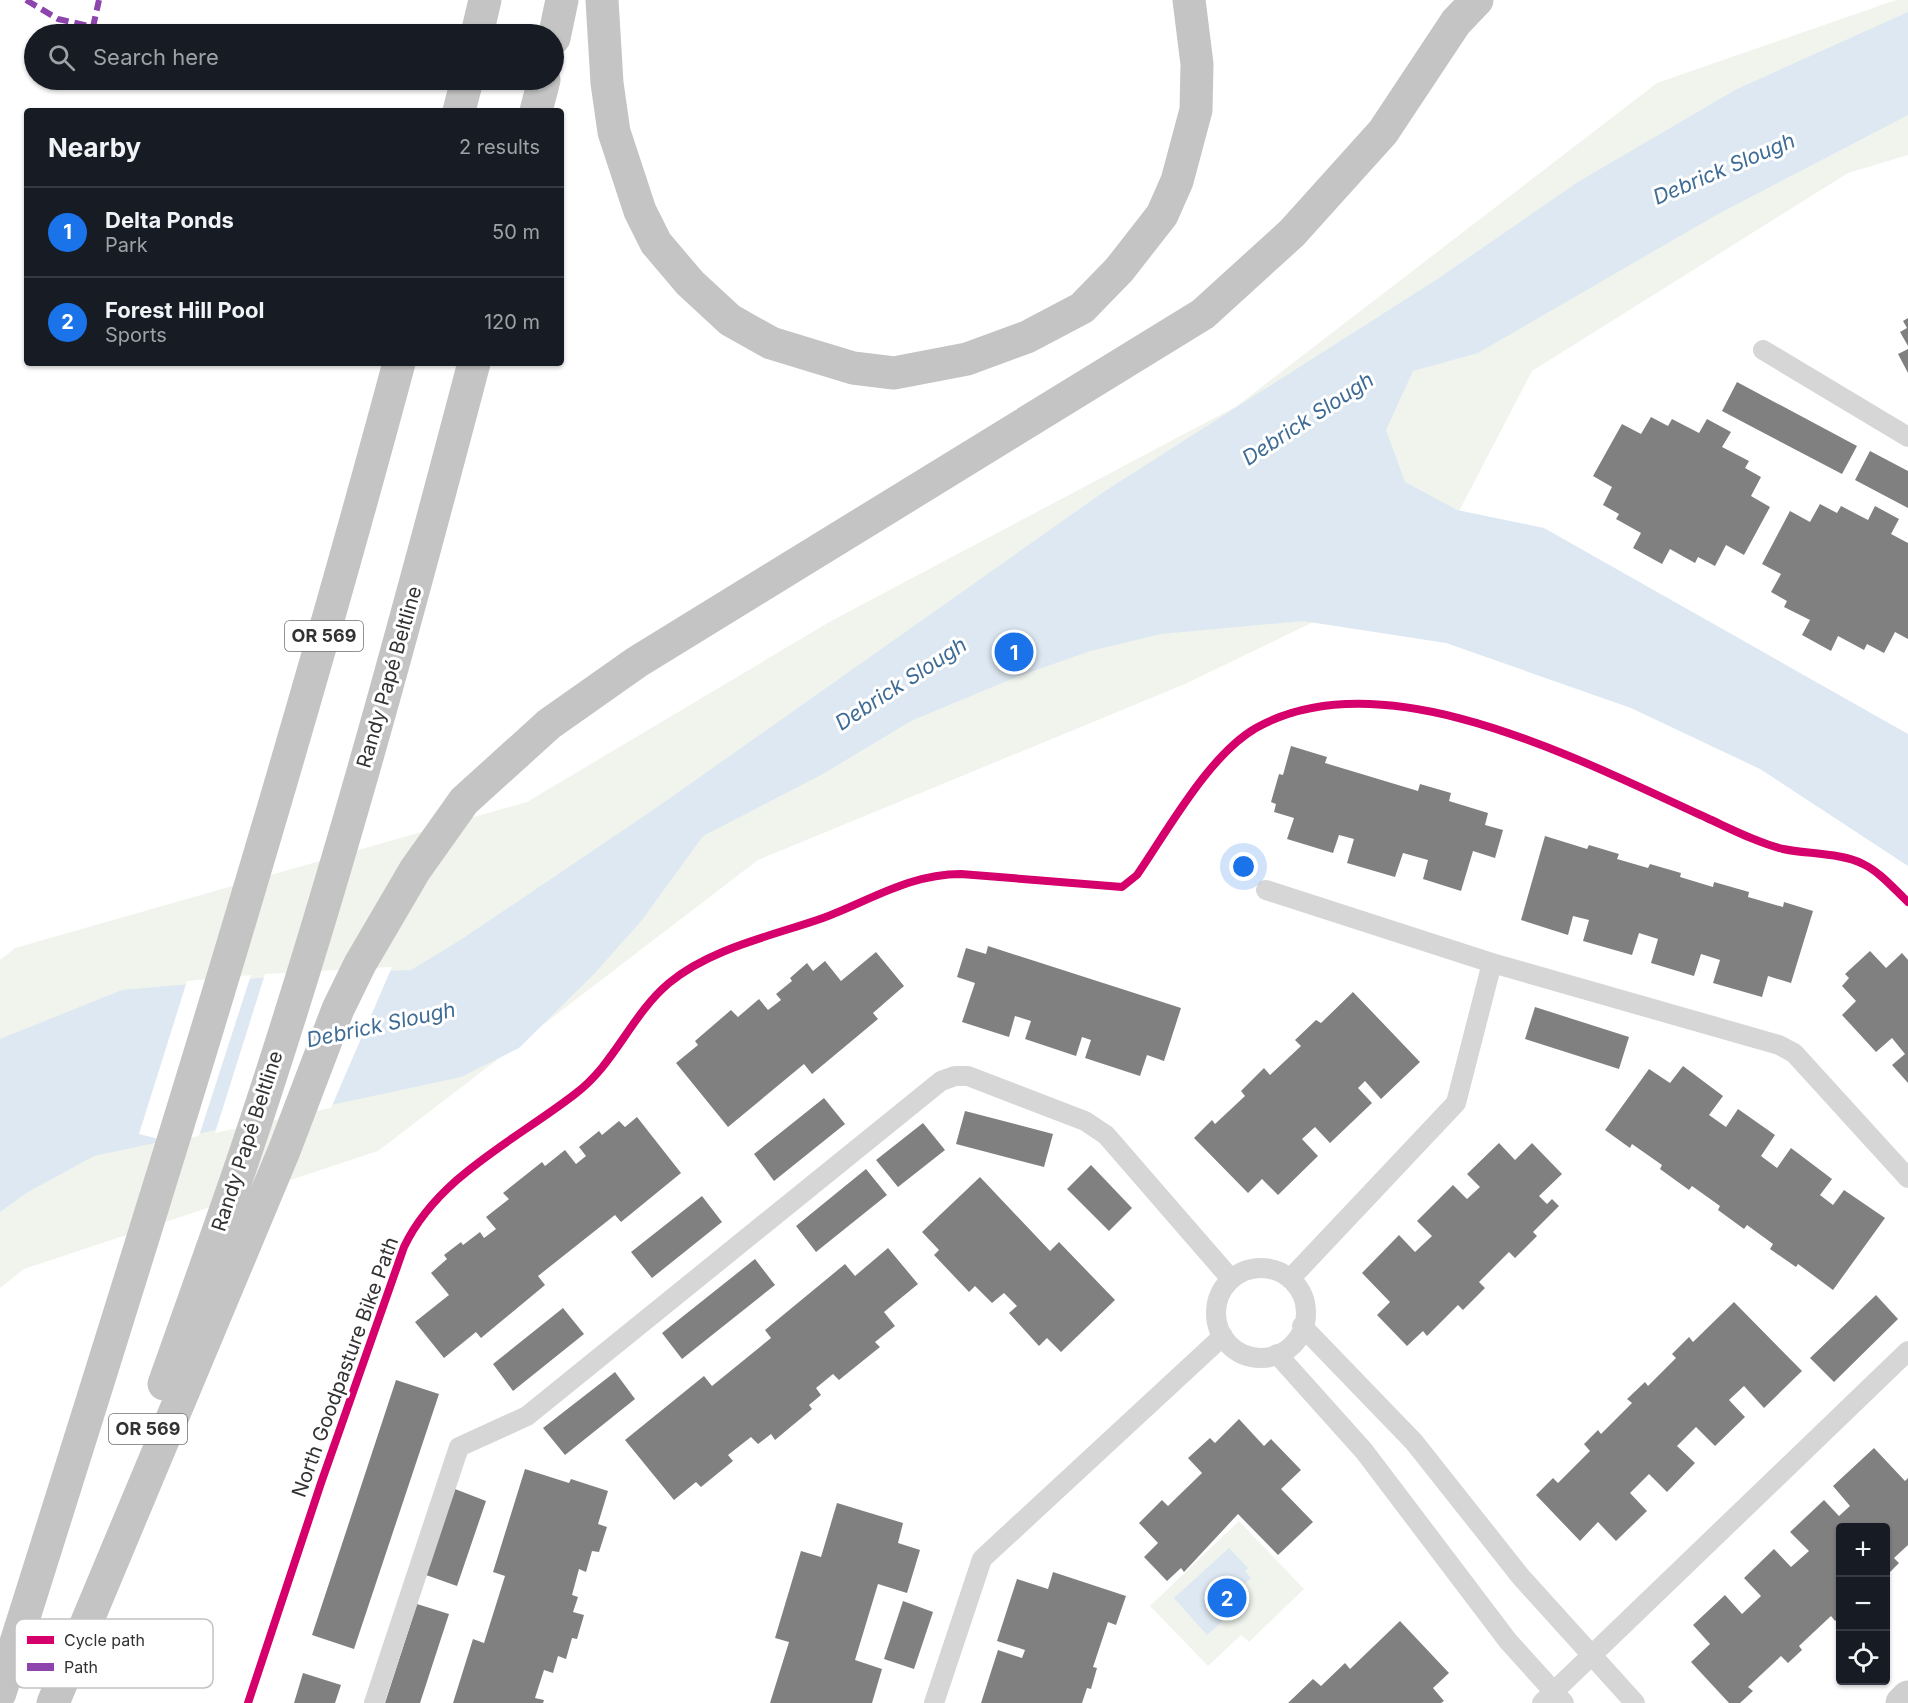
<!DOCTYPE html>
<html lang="en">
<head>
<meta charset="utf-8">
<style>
  :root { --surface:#171b24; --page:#20242c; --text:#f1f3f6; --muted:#9ea1a6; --line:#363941; --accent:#1a73e8 }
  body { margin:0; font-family:Inter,sans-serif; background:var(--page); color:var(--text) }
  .controls { position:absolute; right:18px; bottom:18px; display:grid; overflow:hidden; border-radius:6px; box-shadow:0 2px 4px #0004 }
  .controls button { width:54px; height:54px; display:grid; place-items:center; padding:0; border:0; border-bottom:2px solid var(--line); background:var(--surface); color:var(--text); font:30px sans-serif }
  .you { position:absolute; left:1244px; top:867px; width:21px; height:21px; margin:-15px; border:4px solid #fff; border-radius:50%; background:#1a73e8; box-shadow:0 0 0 9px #1a73e833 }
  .badge { display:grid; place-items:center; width:39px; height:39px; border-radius:50%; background:var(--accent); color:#fff; font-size:20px; font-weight:700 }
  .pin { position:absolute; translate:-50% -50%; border:3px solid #fff; box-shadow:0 2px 6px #0006 }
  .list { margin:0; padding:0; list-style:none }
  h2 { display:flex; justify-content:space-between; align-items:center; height:78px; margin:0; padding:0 24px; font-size:26px }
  h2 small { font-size:20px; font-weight:400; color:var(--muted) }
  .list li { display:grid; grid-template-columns:39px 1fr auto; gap:18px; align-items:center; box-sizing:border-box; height:90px; padding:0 24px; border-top:2px solid var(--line) }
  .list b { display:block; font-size:22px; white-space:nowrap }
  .list p { margin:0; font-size:20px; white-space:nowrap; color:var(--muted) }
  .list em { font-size:20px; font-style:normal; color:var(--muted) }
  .icon { flex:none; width:33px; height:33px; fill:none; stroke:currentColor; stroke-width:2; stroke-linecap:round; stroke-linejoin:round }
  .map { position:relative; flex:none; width:1908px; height:1703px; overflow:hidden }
  .search { position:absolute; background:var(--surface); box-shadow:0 2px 4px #0004; left:24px; top:24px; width:540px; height:66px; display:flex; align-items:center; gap:15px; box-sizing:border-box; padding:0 21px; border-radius:33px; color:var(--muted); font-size:22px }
  .panel { position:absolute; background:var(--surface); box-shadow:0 2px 4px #0004; left:24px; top:108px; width:540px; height:258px; border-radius:6px }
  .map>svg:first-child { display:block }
  .green { fill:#f0f4ed }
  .water { fill:#dde8f2 }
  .pier { fill:#fff }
  .building { fill:#808080 }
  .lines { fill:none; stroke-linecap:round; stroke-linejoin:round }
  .lane { stroke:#d6d6d6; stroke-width:20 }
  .secondary { stroke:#cfcfcf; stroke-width:33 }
  .highway { stroke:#c4c4c4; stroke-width:33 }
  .quiet { stroke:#8e44ad; stroke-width:6; stroke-dasharray:12 6; stroke-linecap:butt }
  .cycleway-casing { stroke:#fff; stroke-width:11 }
  .cycleway { stroke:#d6006c; stroke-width:8 }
  .labels { text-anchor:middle; stroke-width:6; stroke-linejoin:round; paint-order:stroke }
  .shield { fill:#fff; stroke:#707070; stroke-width:1.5 }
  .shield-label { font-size:18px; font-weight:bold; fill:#323232 }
  .street-label { font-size:20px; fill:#323232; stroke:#fff }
  .water-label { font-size:21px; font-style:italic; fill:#3f6c95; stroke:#fff }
  .key { fill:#fff; stroke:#c2c2c2; stroke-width:1.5 }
  .key-label { font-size:16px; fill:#323232 }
</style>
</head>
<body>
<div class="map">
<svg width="1908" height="1703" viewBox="0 0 1908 1703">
  <rect width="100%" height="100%" fill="#fff"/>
  <!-- green -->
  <path class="green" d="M 1896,0 L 1908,0 L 1908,155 L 1848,173 L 1532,371 L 1431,565 L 1185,684 L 758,860 L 378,1151 L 24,1269 L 0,1288 L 0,960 L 15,948 L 527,802 L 831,621 L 1237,406 L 1657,83 Z
    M 1239,1521 L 1304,1589 L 1249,1642 L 1241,1635 L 1208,1666 L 1150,1606 Z"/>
  <!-- water -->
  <path class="water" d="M 1908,12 L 1908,115 L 1718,214 L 1478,353 L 1413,371 L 1386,430 L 1405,482 L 1457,510 L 1544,528 L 1908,734 L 1908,866 L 1760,769 L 1631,708 L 1446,643 L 1303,621 L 1161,634 L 1090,651 L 1014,678 L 911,721 L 821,775 L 703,836 L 642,920 L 594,974 L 519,1048 L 461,1077 L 94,1156 L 28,1192 L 0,1212 L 0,1039 L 122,990 L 317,973 L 411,970 L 462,939 L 656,808 L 1105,491 L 1436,280 L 1578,182 L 1735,90 Z
    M 1229,1548 L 1248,1568 L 1245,1571 L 1251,1578 L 1236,1592 L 1230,1585 L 1221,1593 L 1222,1615 L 1225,1619 L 1207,1635 L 1174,1598 Z"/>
  <!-- pier -->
  <path class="pier" d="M 392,967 L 331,1108 L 215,1133 L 265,974 Z
    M 251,975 L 199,1136 L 170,1142 L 139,1134 L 187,981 Z"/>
  <!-- building -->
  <path class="building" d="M 1908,318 L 1908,346 L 1900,332 L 1907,328 L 1903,321 Z
    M 1908,349 L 1908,373 L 1898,354 Z
    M 1737,382 L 1857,446 L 1842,474 L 1722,411 Z
    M 1651,417 L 1668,426 L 1672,419 L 1699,433 L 1707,419 L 1731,432 L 1722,447 L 1749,461 L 1745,468 L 1761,477 L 1751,496 L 1770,507 L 1744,555 L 1726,545 L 1715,566 L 1698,557 L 1695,563 L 1670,549 L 1662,564 L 1633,548 L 1641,533 L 1616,519 L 1619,514 L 1603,505 L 1612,487 L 1593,476 L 1622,424 L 1641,434 Z
    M 1870,451 L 1908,471 L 1908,508 L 1855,480 Z
    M 1820,504 L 1837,513 L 1841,506 L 1868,520 L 1875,506 L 1899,519 L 1891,534 L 1908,543 L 1908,639 L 1895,632 L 1884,653 L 1867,644 L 1864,650 L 1838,636 L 1831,651 L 1802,635 L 1810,620 L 1784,607 L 1787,601 L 1771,592 L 1781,574 L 1762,564 L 1790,511 L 1810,522 Z
    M 1291,746 L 1327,757 L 1325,763 L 1418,791 L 1420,784 L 1451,793 L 1449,801 L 1488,813 L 1485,825 L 1503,830 L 1495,858 L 1473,851 L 1461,891 L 1423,879 L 1428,860 L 1403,853 L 1395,877 L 1347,863 L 1354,839 L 1339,835 L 1333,853 L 1287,839 L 1294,818 L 1274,812 L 1276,804 L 1271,802 L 1279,774 L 1283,775 Z
    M 1545,836 L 1587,849 L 1589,845 L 1619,854 L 1617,859 L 1648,868 L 1650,864 L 1681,873 L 1680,877 L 1713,887 L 1714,882 L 1749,892 L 1748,897 L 1783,907 L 1784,902 L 1813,911 L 1791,983 L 1768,976 L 1762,997 L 1713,983 L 1720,960 L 1701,954 L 1694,976 L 1651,963 L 1658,939 L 1639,933 L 1632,955 L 1583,941 L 1589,920 L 1573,916 L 1568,935 L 1521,920 Z
    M 988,946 L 1181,1008 L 1164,1061 L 1147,1055 L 1140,1076 L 1085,1058 L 1091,1040 L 1082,1037 L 1076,1056 L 1025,1039 L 1031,1021 L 1015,1016 L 1009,1037 L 962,1022 L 975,983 L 957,977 L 966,948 L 986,954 Z
    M 1870,951 L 1886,968 L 1902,953 L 1908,960 L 1908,1083 L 1892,1065 L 1905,1054 L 1892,1038 L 1876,1052 L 1842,1015 L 1856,1001 L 1842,986 L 1849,978 L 1845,974 Z
    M 876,952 L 904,986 L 873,1013 L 878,1019 L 812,1074 L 804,1064 L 728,1127 L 676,1063 L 698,1045 L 695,1041 L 731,1010 L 738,1017 L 759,999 L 768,1010 L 781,1000 L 776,994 L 792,981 L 790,978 L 807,963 L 813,971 L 825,961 L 841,981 Z
    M 1353,992 L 1420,1062 L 1381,1099 L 1365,1081 L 1358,1088 L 1372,1103 L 1330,1143 L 1315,1127 L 1302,1139 L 1318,1156 L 1278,1195 L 1262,1179 L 1248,1193 L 1194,1138 L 1212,1120 L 1215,1124 L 1245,1096 L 1241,1091 L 1264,1068 L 1270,1075 L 1301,1046 L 1295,1040 L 1316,1020 L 1321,1023 Z
    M 1535,1007 L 1629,1037 L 1619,1069 L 1525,1039 Z
    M 1683,1066 L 1723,1096 L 1709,1115 L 1726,1127 L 1738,1109 L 1775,1135 L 1761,1156 L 1777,1168 L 1791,1148 L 1832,1179 L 1820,1195 L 1833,1205 L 1844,1190 L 1885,1218 L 1833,1290 L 1798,1264 L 1796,1267 L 1770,1249 L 1773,1244 L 1747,1225 L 1744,1229 L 1718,1210 L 1720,1206 L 1692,1186 L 1689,1190 L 1660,1169 L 1662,1165 L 1632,1144 L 1630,1148 L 1605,1130 L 1649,1069 L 1670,1083 Z
    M 824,1098 L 845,1124 L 774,1181 L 754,1154 Z
    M 965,1111 L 1053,1134 L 1044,1167 L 956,1144 Z
    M 637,1117 L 681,1173 L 621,1222 L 615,1215 L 538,1276 L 545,1285 L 481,1338 L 476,1332 L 444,1358 L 415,1322 L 449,1295 L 431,1273 L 447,1259 L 444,1255 L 461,1242 L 463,1245 L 480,1232 L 484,1238 L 496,1229 L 486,1217 L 509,1199 L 503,1193 L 542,1162 L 545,1166 L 565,1150 L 576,1164 L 586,1156 L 579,1147 L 599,1131 L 602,1135 L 619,1121 L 625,1127 Z
    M 923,1123 L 945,1150 L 898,1187 L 876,1160 Z
    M 1499,1143 L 1515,1160 L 1532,1143 L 1562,1174 L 1539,1196 L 1547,1204 L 1552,1199 L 1559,1206 L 1533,1232 L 1537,1236 L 1515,1258 L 1509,1252 L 1479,1282 L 1485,1288 L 1463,1310 L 1458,1305 L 1427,1336 L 1423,1331 L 1407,1346 L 1377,1315 L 1390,1302 L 1362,1273 L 1399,1235 L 1415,1252 L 1432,1236 L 1417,1221 L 1453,1185 L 1467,1199 L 1480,1187 L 1467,1174 Z
    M 1091,1165 L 1132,1208 L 1109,1231 L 1067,1189 Z
    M 866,1169 L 887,1195 L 816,1252 L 796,1226 Z
    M 980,1177 L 1050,1251 L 1059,1242 L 1115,1300 L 1061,1352 L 1047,1338 L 1039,1346 L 1009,1313 L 1017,1306 L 1004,1293 L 992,1303 L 975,1286 L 969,1292 L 934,1255 L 939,1250 L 922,1232 Z
    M 702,1196 L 722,1222 L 652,1278 L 631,1252 Z
    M 888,1248 L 918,1284 L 884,1312 L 895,1326 L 875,1342 L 880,1347 L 839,1380 L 833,1374 L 816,1388 L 821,1395 L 809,1405 L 812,1409 L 775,1440 L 771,1434 L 758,1444 L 751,1437 L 728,1455 L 733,1461 L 701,1487 L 696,1482 L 674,1500 L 625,1440 L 704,1376 L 712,1386 L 771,1338 L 765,1330 L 845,1264 L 855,1276 Z
    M 755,1259 L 775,1285 L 682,1359 L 662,1333 Z
    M 1876,1295 L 1898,1319 L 1834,1382 L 1810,1358 Z
    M 1734,1302 L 1802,1371 L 1764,1408 L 1744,1386 L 1729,1400 L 1745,1417 L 1715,1446 L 1696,1427 L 1677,1446 L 1695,1463 L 1667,1492 L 1649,1474 L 1630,1493 L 1647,1511 L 1616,1541 L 1598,1522 L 1580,1541 L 1536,1495 L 1553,1478 L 1558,1483 L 1590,1451 L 1584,1444 L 1598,1430 L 1601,1434 L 1632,1403 L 1627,1399 L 1645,1382 L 1648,1386 L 1676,1358 L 1672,1354 L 1689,1337 L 1693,1342 Z
    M 563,1308 L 584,1334 L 513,1391 L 493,1364 Z
    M 615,1372 L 635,1399 L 565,1455 L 543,1428 Z
    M 396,1380 L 439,1394 L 354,1649 L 312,1635 Z
    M 1239,1419 L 1264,1446 L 1271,1439 L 1301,1470 L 1281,1489 L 1313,1522 L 1278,1555 L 1238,1514 L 1184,1572 L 1181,1568 L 1167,1581 L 1144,1557 L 1158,1543 L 1139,1523 L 1162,1500 L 1168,1506 L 1202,1473 L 1188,1458 L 1210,1438 L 1215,1443 Z
    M 1874,1448 L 1905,1481 L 1908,1478 L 1908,1545 L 1894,1558 L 1899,1563 L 1886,1576 L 1886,1528 L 1840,1528 L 1840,1616 L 1835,1621 L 1831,1616 L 1799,1646 L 1802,1650 L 1788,1663 L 1781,1656 L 1748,1687 L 1753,1691 L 1740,1703 L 1729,1703 L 1691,1662 L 1710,1644 L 1693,1625 L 1725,1595 L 1742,1614 L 1761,1596 L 1744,1578 L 1774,1549 L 1791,1567 L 1809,1551 L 1790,1532 L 1824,1500 L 1839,1516 L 1850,1506 L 1833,1486 Z
    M 525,1469 L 569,1483 L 571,1479 L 608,1491 L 598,1524 L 607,1527 L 599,1552 L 592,1551 L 586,1572 L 579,1569 L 572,1595 L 578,1597 L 573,1612 L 584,1615 L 577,1639 L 572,1638 L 566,1659 L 558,1656 L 553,1673 L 544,1670 L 535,1698 L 544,1700 L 543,1703 L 453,1703 L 473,1639 L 484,1643 L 505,1576 L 493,1572 Z
    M 455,1489 L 486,1501 L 457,1586 L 426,1575 Z
    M 837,1503 L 903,1523 L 898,1543 L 920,1550 L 907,1593 L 878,1584 L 855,1660 L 882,1669 L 872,1703 L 770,1703 L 789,1642 L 775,1638 L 801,1551 L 821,1557 Z
    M 1053,1572 L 1126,1596 L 1116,1625 L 1108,1622 L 1093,1667 L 1097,1668 L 1091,1689 L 1087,1688 L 1082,1703 L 981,1703 L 998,1650 L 1022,1658 L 1025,1650 L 997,1641 L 1017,1579 L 1048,1589 Z
    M 903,1601 L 933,1612 L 914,1669 L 884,1659 Z
    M 417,1604 L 449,1614 L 420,1703 L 385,1703 Z
    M 1400,1621 L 1449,1673 L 1433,1688 L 1444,1701 L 1441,1703 L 1288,1703 L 1313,1679 L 1321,1686 L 1345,1663 L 1350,1669 Z
    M 303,1673 L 341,1685 L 335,1703 L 294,1703 Z"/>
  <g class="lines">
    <!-- lane -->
    <path class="lane" d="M 1763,350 L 1908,437
      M 1266,890 L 1492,963 L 1779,1045 L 1794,1053 L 1908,1178
      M1216 1313a45 45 0 1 1 90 0a45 45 0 1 1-90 0Z
      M 1290,1279 L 1456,1103 L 1492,963
      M 1302,1326 L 1414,1442 L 1521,1577 L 1635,1703
      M 1277,1354 L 1364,1451 L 1508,1641 L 1564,1703
      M 374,1703 L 459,1447 L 527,1416 L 941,1081 L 955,1076 L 968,1076 L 1085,1121 L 1106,1135 L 1231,1279
      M 934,1703 L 982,1559 L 1223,1336
      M 1542,1703 L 1908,1351"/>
    <!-- secondary -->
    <path class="secondary" d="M 1902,1703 L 1908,1697"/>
    <!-- highway -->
    <path class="highway" d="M 602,0 L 607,83 L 614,132 L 640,211 L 656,243 L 690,283 L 730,320 L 771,343 L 853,368 L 894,373 L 967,359 L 1027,337 L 1082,308 L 1119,270 L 1162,215 L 1177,181 L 1196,110 L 1197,64 L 1189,0
      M 477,34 L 485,0
      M 554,38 L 562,0
      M 459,111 L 467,80
      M 536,111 L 544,80
      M 164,1384 C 191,1308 218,1233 244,1157 C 332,896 404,629 474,363
      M 0,1693 C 140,1251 279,810 399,363
      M 53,1703 L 284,1151 L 338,1009 L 360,964 L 415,870 L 464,801 L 549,724 L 637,662 L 1203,314 L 1292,233 L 1383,132 L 1456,22 L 1477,0"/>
    <!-- quiet -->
    <path class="quiet" d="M 26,0 L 58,19 L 93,27 L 99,0"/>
    <defs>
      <path id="cycleway" d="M 248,1703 L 321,1483 L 404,1247 C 438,1176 516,1140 575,1094 C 615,1064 631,1015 669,983 C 711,948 772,936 823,918 C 869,901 909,874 961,874 L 1122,887 L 1137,875 C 1168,830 1209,755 1256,728 C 1385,655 1587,764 1707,818 C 1731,829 1758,843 1783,849 C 1806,854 1843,853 1863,864 C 1880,872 1894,889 1908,902"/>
    </defs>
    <!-- cycleway casing -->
    <use href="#cycleway" class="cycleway-casing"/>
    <!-- cycleway -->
    <use href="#cycleway" class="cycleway"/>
  </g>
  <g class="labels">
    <!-- shield labels -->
    <g class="shield">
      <rect x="285" y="621" width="78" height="30" rx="4.5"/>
      <rect x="109" y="1414" width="78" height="30" rx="4.5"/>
    </g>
    <g class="shield-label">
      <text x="324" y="642">OR 569</text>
      <text x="148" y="1435">OR 569</text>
    </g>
    <!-- street labels -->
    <g class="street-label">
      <text transform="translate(389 677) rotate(-74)" y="7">Randy Papé Beltline</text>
      <text transform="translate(247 1141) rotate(-72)" y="7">Randy Papé Beltline</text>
      <text transform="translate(345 1367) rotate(-70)" y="7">North Goodpasture Bike Path</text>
    </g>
    <!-- water labels -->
    <g class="water-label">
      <text transform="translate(1724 169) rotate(-23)" y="7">Debrick Slough</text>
      <text transform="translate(1308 419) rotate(-33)" y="7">Debrick Slough</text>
      <text transform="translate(901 684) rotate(-33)" y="7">Debrick Slough</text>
      <text transform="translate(381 1025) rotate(-12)" y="7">Debrick Slough</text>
    </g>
  </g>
  <!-- legend -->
  <rect x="15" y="1619" width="198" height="69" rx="9" class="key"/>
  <rect x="27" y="1636" width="27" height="8" fill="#d6006c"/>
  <rect x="27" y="1663" width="27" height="8" fill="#8e44ad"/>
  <g class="key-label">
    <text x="64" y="1646">Cycle path</text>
    <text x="64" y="1673">Path</text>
  </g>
</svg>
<div class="controls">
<button>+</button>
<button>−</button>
<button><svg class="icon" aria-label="locate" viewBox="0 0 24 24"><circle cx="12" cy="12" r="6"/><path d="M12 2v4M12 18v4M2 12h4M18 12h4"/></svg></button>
</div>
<div class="you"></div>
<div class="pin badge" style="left:1014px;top:652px">1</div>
<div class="pin badge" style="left:1227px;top:1598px">2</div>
<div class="search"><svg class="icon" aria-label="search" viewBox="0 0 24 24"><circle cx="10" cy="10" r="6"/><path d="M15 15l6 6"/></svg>Search here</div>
<section class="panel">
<h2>Nearby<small>2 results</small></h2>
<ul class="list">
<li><span class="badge">1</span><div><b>Delta Ponds</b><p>Park</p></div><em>50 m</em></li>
<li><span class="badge">2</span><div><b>Forest Hill Pool</b><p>Sports</p></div><em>120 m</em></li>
</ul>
</section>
</div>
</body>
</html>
